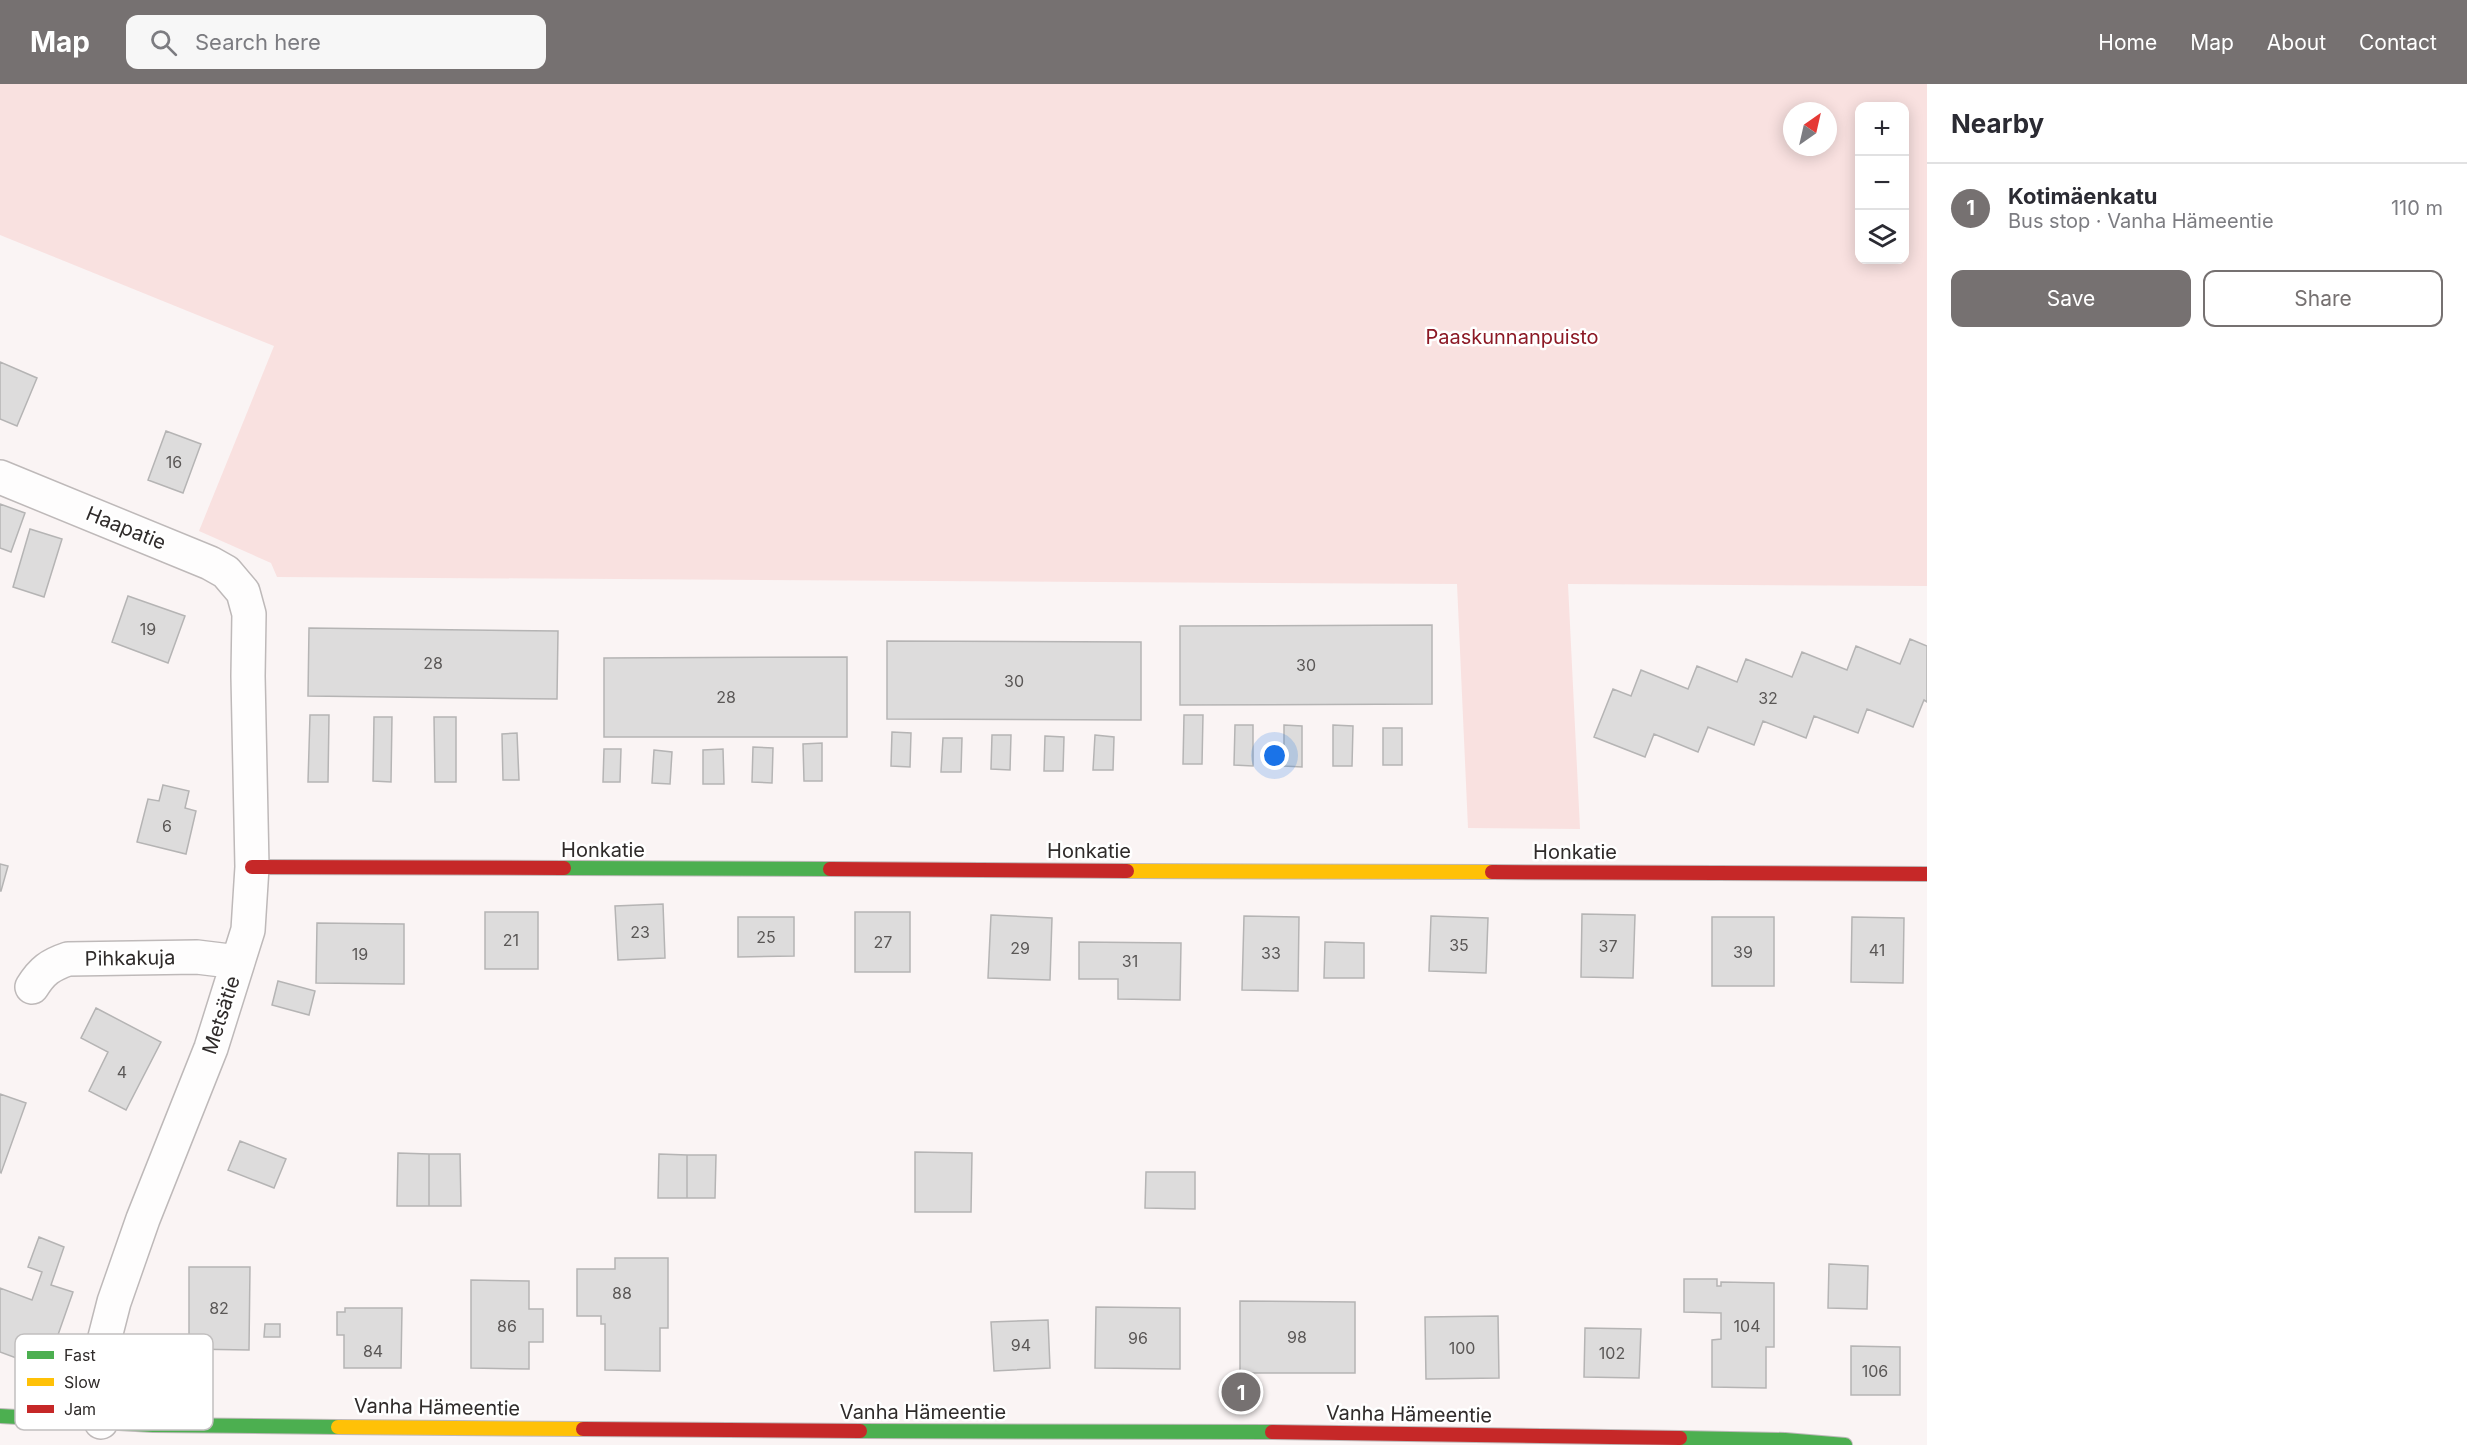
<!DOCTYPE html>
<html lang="en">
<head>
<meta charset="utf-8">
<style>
  :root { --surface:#fff; --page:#f7f7f7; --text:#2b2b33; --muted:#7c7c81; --line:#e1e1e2; --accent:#767171 }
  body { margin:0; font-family:Inter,sans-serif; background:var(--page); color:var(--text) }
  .controls { position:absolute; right:18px; top:18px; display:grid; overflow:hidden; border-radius:12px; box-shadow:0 3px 15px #0003 }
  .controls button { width:54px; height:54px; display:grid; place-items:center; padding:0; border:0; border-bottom:2px solid var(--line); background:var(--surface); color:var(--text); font:30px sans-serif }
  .compass { position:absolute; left:1783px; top:18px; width:54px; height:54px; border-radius:50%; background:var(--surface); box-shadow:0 3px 15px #0003; rotate:34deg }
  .you { position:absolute; left:1275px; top:672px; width:21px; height:21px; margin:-15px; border:4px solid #fff; border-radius:50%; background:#1a73e8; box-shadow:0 0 0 9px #1a73e833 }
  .badge { display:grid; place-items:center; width:39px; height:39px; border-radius:50%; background:var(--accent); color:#fff; font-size:20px; font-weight:700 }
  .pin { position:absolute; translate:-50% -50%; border:3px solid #fff; box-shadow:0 2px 6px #0006 }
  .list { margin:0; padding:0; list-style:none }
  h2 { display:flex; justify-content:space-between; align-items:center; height:78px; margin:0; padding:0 24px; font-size:26px }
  h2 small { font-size:20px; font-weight:400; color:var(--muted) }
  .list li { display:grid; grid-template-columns:39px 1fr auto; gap:18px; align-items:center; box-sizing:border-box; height:90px; padding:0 24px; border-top:2px solid var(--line) }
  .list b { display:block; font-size:22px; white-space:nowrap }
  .list p { margin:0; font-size:20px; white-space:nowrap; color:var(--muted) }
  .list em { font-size:20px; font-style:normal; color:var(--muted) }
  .actions { display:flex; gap:12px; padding:18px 24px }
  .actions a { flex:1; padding:14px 0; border:2px solid var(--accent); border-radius:12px; text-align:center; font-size:21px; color:var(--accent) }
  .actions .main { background:var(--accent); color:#fff }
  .icon { flex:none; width:33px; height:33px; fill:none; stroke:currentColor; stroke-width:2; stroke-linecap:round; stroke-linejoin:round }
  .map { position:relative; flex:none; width:1927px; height:1361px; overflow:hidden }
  header { display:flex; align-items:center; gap:36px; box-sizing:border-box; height:84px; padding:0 30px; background:var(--accent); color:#fff }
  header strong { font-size:28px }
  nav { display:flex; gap:33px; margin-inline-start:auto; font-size:21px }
  .search { width:420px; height:54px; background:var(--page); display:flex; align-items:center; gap:15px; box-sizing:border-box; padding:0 21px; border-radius:12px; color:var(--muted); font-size:22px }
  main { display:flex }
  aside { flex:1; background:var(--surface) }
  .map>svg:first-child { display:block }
  .green { fill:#f9e1e0; fill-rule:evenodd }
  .building { fill:#dddcdc; stroke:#b5b4b4; stroke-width:1.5 }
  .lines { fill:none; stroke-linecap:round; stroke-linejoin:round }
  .street-casing { stroke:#beb9b9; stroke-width:36 }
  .fast-casing { stroke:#beb9b9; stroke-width:16 }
  .slow-casing { stroke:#beb9b9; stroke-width:16 }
  .jam-casing { stroke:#beb9b9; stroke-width:16 }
  .street { stroke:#fefdfd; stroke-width:33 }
  .fast { stroke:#4caf50; stroke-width:14 }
  .slow { stroke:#ffc107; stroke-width:14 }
  .jam { stroke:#c62828; stroke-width:14 }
  .labels { text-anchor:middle; stroke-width:5; stroke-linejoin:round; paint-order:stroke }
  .number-label { font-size:16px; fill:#5a5756 }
  .park-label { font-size:20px; fill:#8c1925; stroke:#fff }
  .street-label { font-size:20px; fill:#2f2b2a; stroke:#fff }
  .key { fill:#fff; stroke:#c1bfbf; stroke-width:1.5 }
  .key-label { font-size:16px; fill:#2f2b2a }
</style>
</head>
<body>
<header>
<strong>Map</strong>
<div class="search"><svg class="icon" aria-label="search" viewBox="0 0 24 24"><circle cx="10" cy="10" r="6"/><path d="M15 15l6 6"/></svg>Search here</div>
<nav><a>Home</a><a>Map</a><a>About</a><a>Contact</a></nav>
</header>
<main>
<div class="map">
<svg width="1927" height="1361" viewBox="0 0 1927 1361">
  <rect width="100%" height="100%" fill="#faf4f4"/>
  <!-- green -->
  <path class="green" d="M 0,0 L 1927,0 L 1927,502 L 1568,500 L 1580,745 L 1468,744 L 1457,500 L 277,493 L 271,479 L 199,447 L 274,262 L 0,151 ZM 1860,22 L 1904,22 L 1904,176 L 1860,176 ZM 1792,27 L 1828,27 L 1828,63 L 1792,63 Z"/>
  <!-- building -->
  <path class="building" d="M 0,278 L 37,294 L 17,342 L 0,335 Z
    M 166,347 L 201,360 L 183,409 L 148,396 Z
    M 0,420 L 25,429 L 11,468 L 0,464 Z
    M 30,445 L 62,455 L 44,513 L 13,503 Z
    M 128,512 L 185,532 L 168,579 L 112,558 Z
    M 1432,541 L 1432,620 L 1180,621 L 1180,542 Z
    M 309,544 L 558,547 L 557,615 L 308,612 Z
    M 1910,555 L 1927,562 L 1927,618 L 1924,616 L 1913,643 L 1867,625 L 1858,649 L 1814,632 L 1806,654 L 1763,637 L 1754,661 L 1708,643 L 1698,668 L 1654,650 L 1645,673 L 1594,653 L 1613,605 L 1631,612 L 1641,586 L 1688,605 L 1697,582 L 1737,598 L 1746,575 L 1792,593 L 1802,568 L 1847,586 L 1856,562 L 1900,580 Z
    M 887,557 L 1141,558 L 1141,636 L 887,635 Z
    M 847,573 L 847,653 L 604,653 L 604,574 Z
    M 310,631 L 329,631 L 328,698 L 308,698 Z
    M 1184,631 L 1203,631 L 1202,680 L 1183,680 Z
    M 374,633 L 392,633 L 391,698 L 373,697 Z
    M 434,633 L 456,633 L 456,698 L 435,698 Z
    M 1235,641 L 1253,641 L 1253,682 L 1234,681 Z
    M 1284,641 L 1302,642 L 1302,683 L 1284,682 Z
    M 1333,641 L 1353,642 L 1352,682 L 1333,682 Z
    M 1383,644 L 1402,644 L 1402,681 L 1383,681 Z
    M 892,648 L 911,649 L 910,683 L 891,682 Z
    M 517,649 L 519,696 L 503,696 L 502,650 Z
    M 992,651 L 1011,651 L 1010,686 L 991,685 Z
    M 1095,651 L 1114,653 L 1113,686 L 1093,686 Z
    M 1045,652 L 1064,653 L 1063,687 L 1044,687 Z
    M 943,654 L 962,654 L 961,688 L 941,688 Z
    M 822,659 L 822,697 L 804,697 L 803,660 Z
    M 753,663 L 773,664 L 772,699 L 752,698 Z
    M 604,665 L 621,665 L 620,698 L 603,698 Z
    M 723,665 L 724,700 L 703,700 L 703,666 Z
    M 654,666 L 672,668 L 670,700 L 652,699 Z
    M 163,701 L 189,707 L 185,724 L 196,727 L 186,770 L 137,758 L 148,715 L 159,717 Z
    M 0,780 L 8,782 L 1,807 L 0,807 Z
    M 663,820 L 665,874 L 618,876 L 615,822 Z
    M 485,828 L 538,828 L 538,885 L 485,885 Z
    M 855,828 L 910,828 L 910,888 L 855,888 Z
    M 1582,830 L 1635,831 L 1633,894 L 1581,893 Z
    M 991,831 L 1052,834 L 1050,896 L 988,894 Z
    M 1244,832 L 1299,833 L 1298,907 L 1242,906 Z
    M 1431,832 L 1488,834 L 1486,889 L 1429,887 Z
    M 738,833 L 794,833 L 794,872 L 738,873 Z
    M 1712,833 L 1774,833 L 1774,902 L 1712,902 Z
    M 1852,833 L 1904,834 L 1903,899 L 1851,898 Z
    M 317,839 L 404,840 L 404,900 L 316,899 Z
    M 1079,858 L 1181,859 L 1180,916 L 1118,915 L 1118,895 L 1079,895 Z
    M 1325,858 L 1364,859 L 1364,894 L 1324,894 Z
    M 278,897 L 315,907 L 309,931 L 272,921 Z
    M 96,924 L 161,958 L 126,1026 L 89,1007 L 108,968 L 81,954 Z
    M 0,1010 L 26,1019 L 1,1089 L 0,1088 Z
    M 240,1057 L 286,1075 L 274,1104 L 228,1086 Z
    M 915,1068 L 972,1069 L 971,1128 L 915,1128 Z
    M 398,1069 L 429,1070 L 429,1122 L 397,1122 Z
    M 429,1070 L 460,1070 L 461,1122 L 429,1122 Z
    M 659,1070 L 687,1071 L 687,1114 L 658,1114 Z
    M 687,1071 L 716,1071 L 715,1114 L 687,1114 Z
    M 1146,1088 L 1195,1088 L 1195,1125 L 1145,1124 Z
    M 39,1153 L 64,1163 L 51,1201 L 73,1208 L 46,1285 L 0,1268 L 0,1204 L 32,1216 L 42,1188 L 28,1183 Z
    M 615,1174 L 668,1174 L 668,1244 L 660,1244 L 660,1287 L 605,1286 L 605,1240 L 601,1240 L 601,1232 L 577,1232 L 577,1185 L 615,1185 Z
    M 1829,1180 L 1868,1182 L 1867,1225 L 1828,1224 Z
    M 189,1183 L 250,1183 L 249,1266 L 189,1265 Z
    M 1684,1195 L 1717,1195 L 1717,1202 L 1721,1202 L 1721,1198 L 1774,1199 L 1774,1263 L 1766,1263 L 1766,1304 L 1712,1303 L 1712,1256 L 1721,1255 L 1721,1229 L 1684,1228 Z
    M 471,1196 L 529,1197 L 529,1225 L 543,1225 L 543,1258 L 529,1258 L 529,1285 L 471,1284 Z
    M 1240,1217 L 1355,1218 L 1355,1289 L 1240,1289 Z
    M 1096,1223 L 1180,1224 L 1180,1285 L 1095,1284 Z
    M 345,1224 L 402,1224 L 401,1284 L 344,1284 L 344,1251 L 337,1251 L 337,1228 L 345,1228 Z
    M 1498,1232 L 1499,1294 L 1426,1295 L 1425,1233 Z
    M 1048,1236 L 1050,1284 L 994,1287 L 991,1238 Z
    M 265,1240 L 280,1240 L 280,1253 L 264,1253 Z
    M 1585,1244 L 1641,1245 L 1639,1294 L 1584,1293 Z
    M 1851,1262 L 1900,1263 L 1900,1311 L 1851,1311 Z"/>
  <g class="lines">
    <defs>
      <path id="street" d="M 0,393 L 210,479 L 226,488 L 243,508 L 249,530 L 248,592 L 252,783 L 248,846 L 211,964 L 143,1135 L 114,1218 L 104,1257 L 101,1338
        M 32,903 C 42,887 50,881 68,875 L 197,873 L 238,878"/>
      <path id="fast" d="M 564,784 L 830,785
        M 0,1332 L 153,1341 L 338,1343
        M 860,1347 L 1272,1348
        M 1680,1354 L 1785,1356 L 1845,1361"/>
      <path id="slow" d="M 1127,787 L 1492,788
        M 338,1343 L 583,1345"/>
      <path id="jam" d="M 252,783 L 564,784
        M 830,785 L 1127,787
        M 1492,788 L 1927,790
        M 583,1345 L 860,1347
        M 1272,1348 L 1680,1354"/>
    </defs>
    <!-- street casing -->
    <use href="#street" class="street-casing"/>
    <!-- fast casing -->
    <use href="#fast" class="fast-casing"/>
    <!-- slow casing -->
    <use href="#slow" class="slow-casing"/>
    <!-- jam casing -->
    <use href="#jam" class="jam-casing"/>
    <!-- street -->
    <use href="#street" class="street"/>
    <!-- fast -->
    <use href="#fast" class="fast"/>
    <!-- slow -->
    <use href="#slow" class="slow"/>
    <!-- jam -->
    <use href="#jam" class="jam"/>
  </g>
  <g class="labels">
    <!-- number labels -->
    <g class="number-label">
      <text x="174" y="384">16</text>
      <text x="148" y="551">19</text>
      <text x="433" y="585">28</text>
      <text x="1306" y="587">30</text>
      <text x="1014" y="603">30</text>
      <text x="726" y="619">28</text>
      <text x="1768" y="620">32</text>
      <text x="167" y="748">6</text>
      <text x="640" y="854">23</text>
      <text x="766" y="859">25</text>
      <text x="511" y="862">21</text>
      <text x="883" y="864">27</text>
      <text x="1459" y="867">35</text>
      <text x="1608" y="868">37</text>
      <text x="1020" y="870">29</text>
      <text x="1877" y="872">41</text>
      <text x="1743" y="874">39</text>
      <text x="1271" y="875">33</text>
      <text x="360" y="876">19</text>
      <text x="1130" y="883">31</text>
      <text x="122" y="994">4</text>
      <text x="622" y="1215">88</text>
      <text x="219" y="1230">82</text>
      <text x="507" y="1248">86</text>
      <text x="1747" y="1248">104</text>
      <text x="1297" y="1259">98</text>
      <text x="1138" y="1260">96</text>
      <text x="1021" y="1267">94</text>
      <text x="1462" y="1270">100</text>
      <text x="373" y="1273">84</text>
      <text x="1612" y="1275">102</text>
      <text x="1875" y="1293">106</text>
    </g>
    <!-- park labels -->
    <g class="park-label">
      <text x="1512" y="260">Paaskunnanpuisto</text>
    </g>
    <!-- street labels -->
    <g class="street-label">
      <text transform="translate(126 444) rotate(22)" y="7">Haapatie</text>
      <text x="603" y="773">Honkatie</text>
      <text x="1089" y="774">Honkatie</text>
      <text x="1575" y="775">Honkatie</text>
      <text transform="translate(130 874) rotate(-1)" y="7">Pihkakuja</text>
      <text transform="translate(221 931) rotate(-72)" y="7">Metsätie</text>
      <text transform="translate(437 1323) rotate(1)" y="7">Vanha Hämeentie</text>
      <text x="923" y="1335">Vanha Hämeentie</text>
      <text transform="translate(1409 1330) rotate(1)" y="7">Vanha Hämeentie</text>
    </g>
  </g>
  <!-- legend -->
  <rect x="15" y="1250" width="198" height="96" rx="9" class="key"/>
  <rect x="27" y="1267" width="27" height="8" fill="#4caf50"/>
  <rect x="27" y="1294" width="27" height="8" fill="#ffc107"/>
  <rect x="27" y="1321" width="27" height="8" fill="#c62828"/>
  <g class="key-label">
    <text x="64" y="1277">Fast</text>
    <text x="64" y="1304">Slow</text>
    <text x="64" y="1331">Jam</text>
  </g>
</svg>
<div class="controls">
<button>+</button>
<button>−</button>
<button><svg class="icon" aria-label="layers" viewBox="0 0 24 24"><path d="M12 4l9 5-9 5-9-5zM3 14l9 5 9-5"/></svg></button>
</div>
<svg class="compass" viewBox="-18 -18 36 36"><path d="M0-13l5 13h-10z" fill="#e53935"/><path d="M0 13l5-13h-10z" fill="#7c7c81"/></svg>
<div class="you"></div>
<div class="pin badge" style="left:1241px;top:1308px">1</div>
</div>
<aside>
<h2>Nearby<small></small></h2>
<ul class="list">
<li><span class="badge">1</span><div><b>Kotimäenkatu</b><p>Bus stop · Vanha Hämeentie</p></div><em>110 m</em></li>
</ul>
<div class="actions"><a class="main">Save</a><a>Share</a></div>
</aside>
</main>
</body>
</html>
